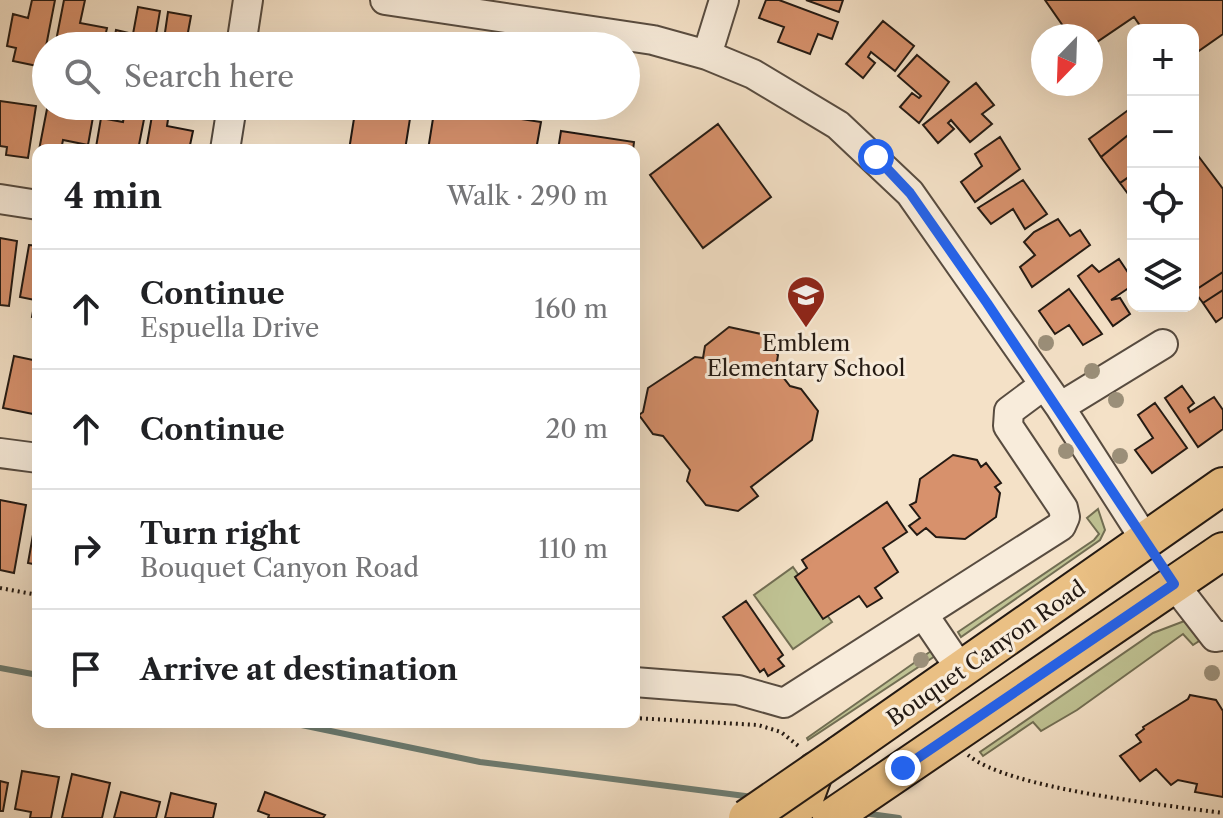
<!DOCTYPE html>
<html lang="en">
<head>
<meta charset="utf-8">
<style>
  :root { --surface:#fff; --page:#f6f6f6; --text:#202124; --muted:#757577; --line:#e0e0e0 }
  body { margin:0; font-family:"Libre Caslon Text",serif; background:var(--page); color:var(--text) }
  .controls { position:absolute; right:24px; top:24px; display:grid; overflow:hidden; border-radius:16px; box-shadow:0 8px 32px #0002 }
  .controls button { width:72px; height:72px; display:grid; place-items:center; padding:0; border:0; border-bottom:2px solid var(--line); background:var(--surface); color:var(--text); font:40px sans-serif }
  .compass { position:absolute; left:1031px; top:24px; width:72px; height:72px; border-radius:50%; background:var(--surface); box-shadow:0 8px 32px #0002; rotate:203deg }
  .stop { position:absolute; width:24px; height:24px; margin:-18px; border:6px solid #2563eb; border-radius:50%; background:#fff }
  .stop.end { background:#2563eb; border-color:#fff; box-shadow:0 2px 8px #0008 }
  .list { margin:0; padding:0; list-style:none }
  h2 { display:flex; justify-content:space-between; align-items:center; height:104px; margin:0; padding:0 32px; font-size:34px }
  h2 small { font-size:26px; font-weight:400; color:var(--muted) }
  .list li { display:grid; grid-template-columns:52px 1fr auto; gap:24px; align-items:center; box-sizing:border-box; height:120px; padding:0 32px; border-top:2px solid var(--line) }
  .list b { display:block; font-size:30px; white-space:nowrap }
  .list p { margin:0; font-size:26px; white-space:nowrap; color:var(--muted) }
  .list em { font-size:26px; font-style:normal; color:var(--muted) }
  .icon { flex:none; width:44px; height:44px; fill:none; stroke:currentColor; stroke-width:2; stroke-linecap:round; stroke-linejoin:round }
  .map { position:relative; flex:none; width:1223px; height:818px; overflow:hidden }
  .search { position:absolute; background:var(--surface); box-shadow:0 8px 32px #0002; left:32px; top:32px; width:608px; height:88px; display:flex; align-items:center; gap:20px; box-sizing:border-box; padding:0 28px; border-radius:44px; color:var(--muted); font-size:30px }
  .panel { position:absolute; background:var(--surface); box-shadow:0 8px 32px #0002; left:32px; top:144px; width:608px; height:584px; border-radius:16px }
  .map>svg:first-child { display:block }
  .green { fill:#bfc293; stroke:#726e53; stroke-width:2 }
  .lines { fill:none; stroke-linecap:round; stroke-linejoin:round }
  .stream { stroke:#6d7c71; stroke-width:6 }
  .building { fill:#d7916c; stroke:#241a13; stroke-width:2 }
  .minor-casing { stroke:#584c40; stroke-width:32 }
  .major-casing { stroke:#241a13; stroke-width:40 }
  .path { stroke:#241a13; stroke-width:4; stroke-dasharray:2 4; stroke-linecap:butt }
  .minor { stroke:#f8ecdb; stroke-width:28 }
  .major { stroke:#eac084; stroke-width:36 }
  .major-bridge-casing { stroke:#241a13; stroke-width:40; stroke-linecap:butt }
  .major-bridge { stroke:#eac084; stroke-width:36 }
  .tree { fill:#9b8f79 }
  .route { stroke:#2563eb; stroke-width:10 }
  .labels { text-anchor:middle; stroke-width:6; stroke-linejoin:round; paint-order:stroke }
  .poi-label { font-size:22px; fill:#241a13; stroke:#f8ecdb }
  .street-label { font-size:22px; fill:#241a13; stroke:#f8ecdb }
</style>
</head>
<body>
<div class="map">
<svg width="1223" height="818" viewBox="0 0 1223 818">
  <rect width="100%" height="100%" fill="#f4e1c7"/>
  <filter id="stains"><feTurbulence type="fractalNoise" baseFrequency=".0025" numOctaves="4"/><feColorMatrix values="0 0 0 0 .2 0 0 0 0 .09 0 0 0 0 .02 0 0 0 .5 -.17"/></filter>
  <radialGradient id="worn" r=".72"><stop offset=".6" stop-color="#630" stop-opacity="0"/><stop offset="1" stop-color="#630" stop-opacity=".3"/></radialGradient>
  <!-- green -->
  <path class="green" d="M 1098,509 L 1105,530 L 1100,540 L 961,637 L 958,632 L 1094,540 L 1099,534 L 1087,518 Z
    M 793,567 L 832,622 L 793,649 L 754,595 Z
    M 1187,620 L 1200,638 L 1199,641 L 1193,645 L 1183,634 L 1077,710 L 1041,731 L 1033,722 L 983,756 L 980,752 L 1153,633 Z
    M 931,651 L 935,656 L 808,740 L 807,738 Z"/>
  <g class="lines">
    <!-- stream -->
    <path class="stream" d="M 0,668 L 38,675
      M 287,722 L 480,762 L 753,797
      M 863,813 L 899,818"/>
  </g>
  <!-- building -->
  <path class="building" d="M 32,0 L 55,0 L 42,67 L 13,61 L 16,48 L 7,46 L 13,14 L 28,18 Z
    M 64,0 L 85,0 L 80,23 L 107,28 L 103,46 L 55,46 Z
    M 766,0 L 779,0 L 838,22 L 832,39 L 818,34 L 810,54 L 778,42 L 784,27 L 759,18 Z
    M 806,0 L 843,0 L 839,12 Z
    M 1045,0 L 1223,0 L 1223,34 L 1193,55 L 1193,30 L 1143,30 L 1134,17 L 1091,46 L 1091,36 L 1070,36 Z
    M 138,7 L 160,11 L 154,46 L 113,46 L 116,30 L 133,34 Z
    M 168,12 L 191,16 L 186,43 L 201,46 L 163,46 Z
    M 883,21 L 914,46 L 895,71 L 871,52 L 868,57 L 875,63 L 863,78 L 846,64 Z
    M 917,55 L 949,82 L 919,123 L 900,107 L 912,93 L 919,98 L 921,96 L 898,76 Z
    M 976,83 L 994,105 L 982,114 L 992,124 L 970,142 L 951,120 L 948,123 L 954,129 L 938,143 L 923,125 Z
    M 0,101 L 36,106 L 28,158 L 6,155 L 7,147 L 0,146 Z
    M 126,106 L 146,109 L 138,150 L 96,147 L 101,118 L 123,122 Z
    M 356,106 L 412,106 L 405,150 L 349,150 Z
    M 435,106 L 541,122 L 536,150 L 428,150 Z
    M 1131,108 L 1133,131 L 1101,157 L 1089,139 Z
    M 47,109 L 93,117 L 88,145 L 63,140 L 61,150 L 39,150 Z
    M 153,110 L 169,113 L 167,126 L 193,131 L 189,150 L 146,150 Z
    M 718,124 L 771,197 L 703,248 L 650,175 Z
    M 561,131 L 634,142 L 633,150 L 558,150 Z
    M 1133,131 L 1133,174 L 1120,183 L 1101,157 Z
    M 1000,137 L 1020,169 L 975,202 L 961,182 L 982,166 L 975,154 Z
    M 1196,153 L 1223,189 L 1223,272 L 1194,291 L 1193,155 Z
    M 1133,174 L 1133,196 L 1131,198 L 1120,183 Z
    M 1023,180 L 1047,214 L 1025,229 L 1013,209 L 991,224 L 978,208 Z
    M 1058,219 L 1070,236 L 1080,230 L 1090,245 L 1032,287 L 1020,267 L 1035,255 L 1024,242 L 1034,232 Z
    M 0,238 L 17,241 L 9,306 L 0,305 Z
    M 29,245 L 38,246 L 38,318 L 32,317 L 35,300 L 20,297 Z
    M 1119,259 L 1133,280 L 1133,285 L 1111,300 L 1120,298 L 1130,314 L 1113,326 L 1078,276 L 1092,265 L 1099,272 Z
    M 1223,272 L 1223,290 L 1203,303 L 1194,291 Z
    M 1069,289 L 1102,334 L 1083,345 L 1069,325 L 1055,334 L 1039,311 Z
    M 1223,290 L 1223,317 L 1216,322 L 1203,303 Z
    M 729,327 L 761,334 L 778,355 L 776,368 L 790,386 L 801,389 L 818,411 L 812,440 L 751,487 L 758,496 L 738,511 L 706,505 L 687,481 L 690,470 L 663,436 L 653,434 L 639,415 L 643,412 L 648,388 L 695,357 L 703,358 L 705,346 Z
    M 14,356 L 38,361 L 38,415 L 3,408 Z
    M 1182,386 L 1194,403 L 1188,408 L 1190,412 L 1214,397 L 1223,410 L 1223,429 L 1198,447 L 1165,398 Z
    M 1155,403 L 1187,448 L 1152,473 L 1135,450 L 1153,438 L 1138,415 Z
    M 953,455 L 977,460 L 981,467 L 986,463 L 1001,483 L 995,487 L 1000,493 L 996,517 L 965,539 L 936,537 L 926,528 L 917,535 L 909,526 L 920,518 L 910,505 L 916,502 L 920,479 Z
    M 0,500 L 26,505 L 14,573 L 0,570 Z
    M 887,502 L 907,532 L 883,548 L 898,572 L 875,588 L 882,598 L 867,607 L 859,596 L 823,619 L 795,577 L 807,568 L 802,560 Z
    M 34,529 L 38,529 L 38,565 L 28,563 Z
    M 746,601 L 783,655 L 778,659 L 784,666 L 768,676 L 764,669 L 760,672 L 723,617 Z
    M 1190,695 L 1216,700 L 1223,711 L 1223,797 L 1195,792 L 1197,784 L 1178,780 L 1171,785 L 1156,769 L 1140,781 L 1120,756 L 1141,742 L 1136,735 L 1144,729 L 1143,727 L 1188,699 Z
    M 22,771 L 59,777 L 51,818 L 30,818 L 31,812 L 15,809 Z
    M 72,774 L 110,783 L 102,818 L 62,818 Z
    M 0,781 L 8,783 L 3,811 L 0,811 Z
    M 121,792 L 160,802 L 156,818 L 114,818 Z
    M 265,792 L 325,815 L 323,818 L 268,818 L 269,815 L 258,811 Z
    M 171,793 L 216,804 L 213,818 L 165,818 Z"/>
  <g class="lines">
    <defs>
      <path id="minor" d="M 385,0 L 653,40 L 707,55 L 753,74 L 838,125 L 910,193 L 1060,407 L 1146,541
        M 241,46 L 248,0
        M 707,55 L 724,0
        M 225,150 L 232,106
        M 0,199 L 38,205
        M 1060,407 L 1163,344
        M 0,453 L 38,458
        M 1174,584 L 1215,637 L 1223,636
        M 923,614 L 961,670
        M 634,682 L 738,690 L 784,703 L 1061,526 L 1065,517 L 1063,508 L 1008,426 L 1009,411 L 1044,385"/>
      <path id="major" d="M 840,754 L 1223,486
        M 780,818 L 804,801 L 815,771
        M 831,818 L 1223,551"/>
    </defs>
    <!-- minor casing -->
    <use href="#minor" class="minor-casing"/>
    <!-- major casing -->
    <use href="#major" class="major-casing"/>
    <!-- path -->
    <path class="path" d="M 0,588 L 38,595
      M 634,718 L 758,725 L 781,732 L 801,748
      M 968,755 C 1008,789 1166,805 1223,813"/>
    <!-- minor -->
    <use href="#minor" class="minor"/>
    <!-- major -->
    <use href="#major" class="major"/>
    <defs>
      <path id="major-bridge" d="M 747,818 L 840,754"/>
    </defs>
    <!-- major-bridge casing -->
    <use href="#major-bridge" class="major-bridge-casing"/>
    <!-- major-bridge -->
    <use href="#major-bridge" class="major-bridge"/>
  </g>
  <!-- trees -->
  <g class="tree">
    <circle cx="1046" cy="343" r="8"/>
    <circle cx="1092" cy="371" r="8"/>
    <circle cx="1116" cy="400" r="8"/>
    <circle cx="1066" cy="451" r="8"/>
    <circle cx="1120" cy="456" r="8"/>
    <circle cx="921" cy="660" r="8"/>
    <circle cx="1212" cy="673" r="8"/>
  </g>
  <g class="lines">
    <!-- route -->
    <path class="route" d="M 876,157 L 910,193 L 987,303 L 1174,584 L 903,768"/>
  </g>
  <!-- icons -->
  <defs>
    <symbol id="school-pin" viewBox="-11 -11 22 30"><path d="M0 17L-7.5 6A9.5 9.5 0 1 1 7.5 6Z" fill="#8f2418" stroke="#f8ecdb"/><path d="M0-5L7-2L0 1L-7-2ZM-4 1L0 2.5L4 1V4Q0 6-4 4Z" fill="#fff"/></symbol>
  </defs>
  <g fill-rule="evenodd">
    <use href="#school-pin" x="784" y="273" width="44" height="60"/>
  </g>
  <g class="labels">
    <!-- poi labels -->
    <g class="poi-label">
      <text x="806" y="351">Emblem<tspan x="806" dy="25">Elementary School</tspan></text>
    </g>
    <!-- street labels -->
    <g class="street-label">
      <text transform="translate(986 653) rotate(-35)" y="8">Bouquet Canyon Road</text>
    </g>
  </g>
  <rect width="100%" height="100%" filter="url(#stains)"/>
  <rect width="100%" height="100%" fill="url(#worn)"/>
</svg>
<div class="controls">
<button>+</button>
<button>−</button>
<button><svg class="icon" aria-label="locate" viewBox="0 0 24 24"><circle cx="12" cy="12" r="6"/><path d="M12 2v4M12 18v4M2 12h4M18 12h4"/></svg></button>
<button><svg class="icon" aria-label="layers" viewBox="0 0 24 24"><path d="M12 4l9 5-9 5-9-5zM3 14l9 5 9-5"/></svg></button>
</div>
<svg class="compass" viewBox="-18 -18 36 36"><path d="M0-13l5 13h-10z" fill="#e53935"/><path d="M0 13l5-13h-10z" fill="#757577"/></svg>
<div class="stop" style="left:876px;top:157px"></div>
<div class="stop end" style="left:903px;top:768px"></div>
<div class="search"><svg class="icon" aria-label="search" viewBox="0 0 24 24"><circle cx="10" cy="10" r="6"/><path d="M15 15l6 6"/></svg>Search here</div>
<section class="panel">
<h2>4 min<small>Walk · 290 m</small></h2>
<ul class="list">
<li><svg class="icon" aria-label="ahead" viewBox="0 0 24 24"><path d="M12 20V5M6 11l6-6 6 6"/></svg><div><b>Continue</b><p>Espuella Drive</p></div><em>160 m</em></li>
<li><svg class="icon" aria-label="ahead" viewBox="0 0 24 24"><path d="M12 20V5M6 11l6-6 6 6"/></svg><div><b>Continue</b></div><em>20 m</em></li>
<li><svg class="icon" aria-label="right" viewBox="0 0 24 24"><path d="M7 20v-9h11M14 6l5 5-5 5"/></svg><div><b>Turn right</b><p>Bouquet Canyon Road</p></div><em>110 m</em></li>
<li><svg class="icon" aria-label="arrive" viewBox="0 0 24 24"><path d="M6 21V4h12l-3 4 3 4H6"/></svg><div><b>Arrive at destination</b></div></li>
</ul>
</section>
</div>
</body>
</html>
